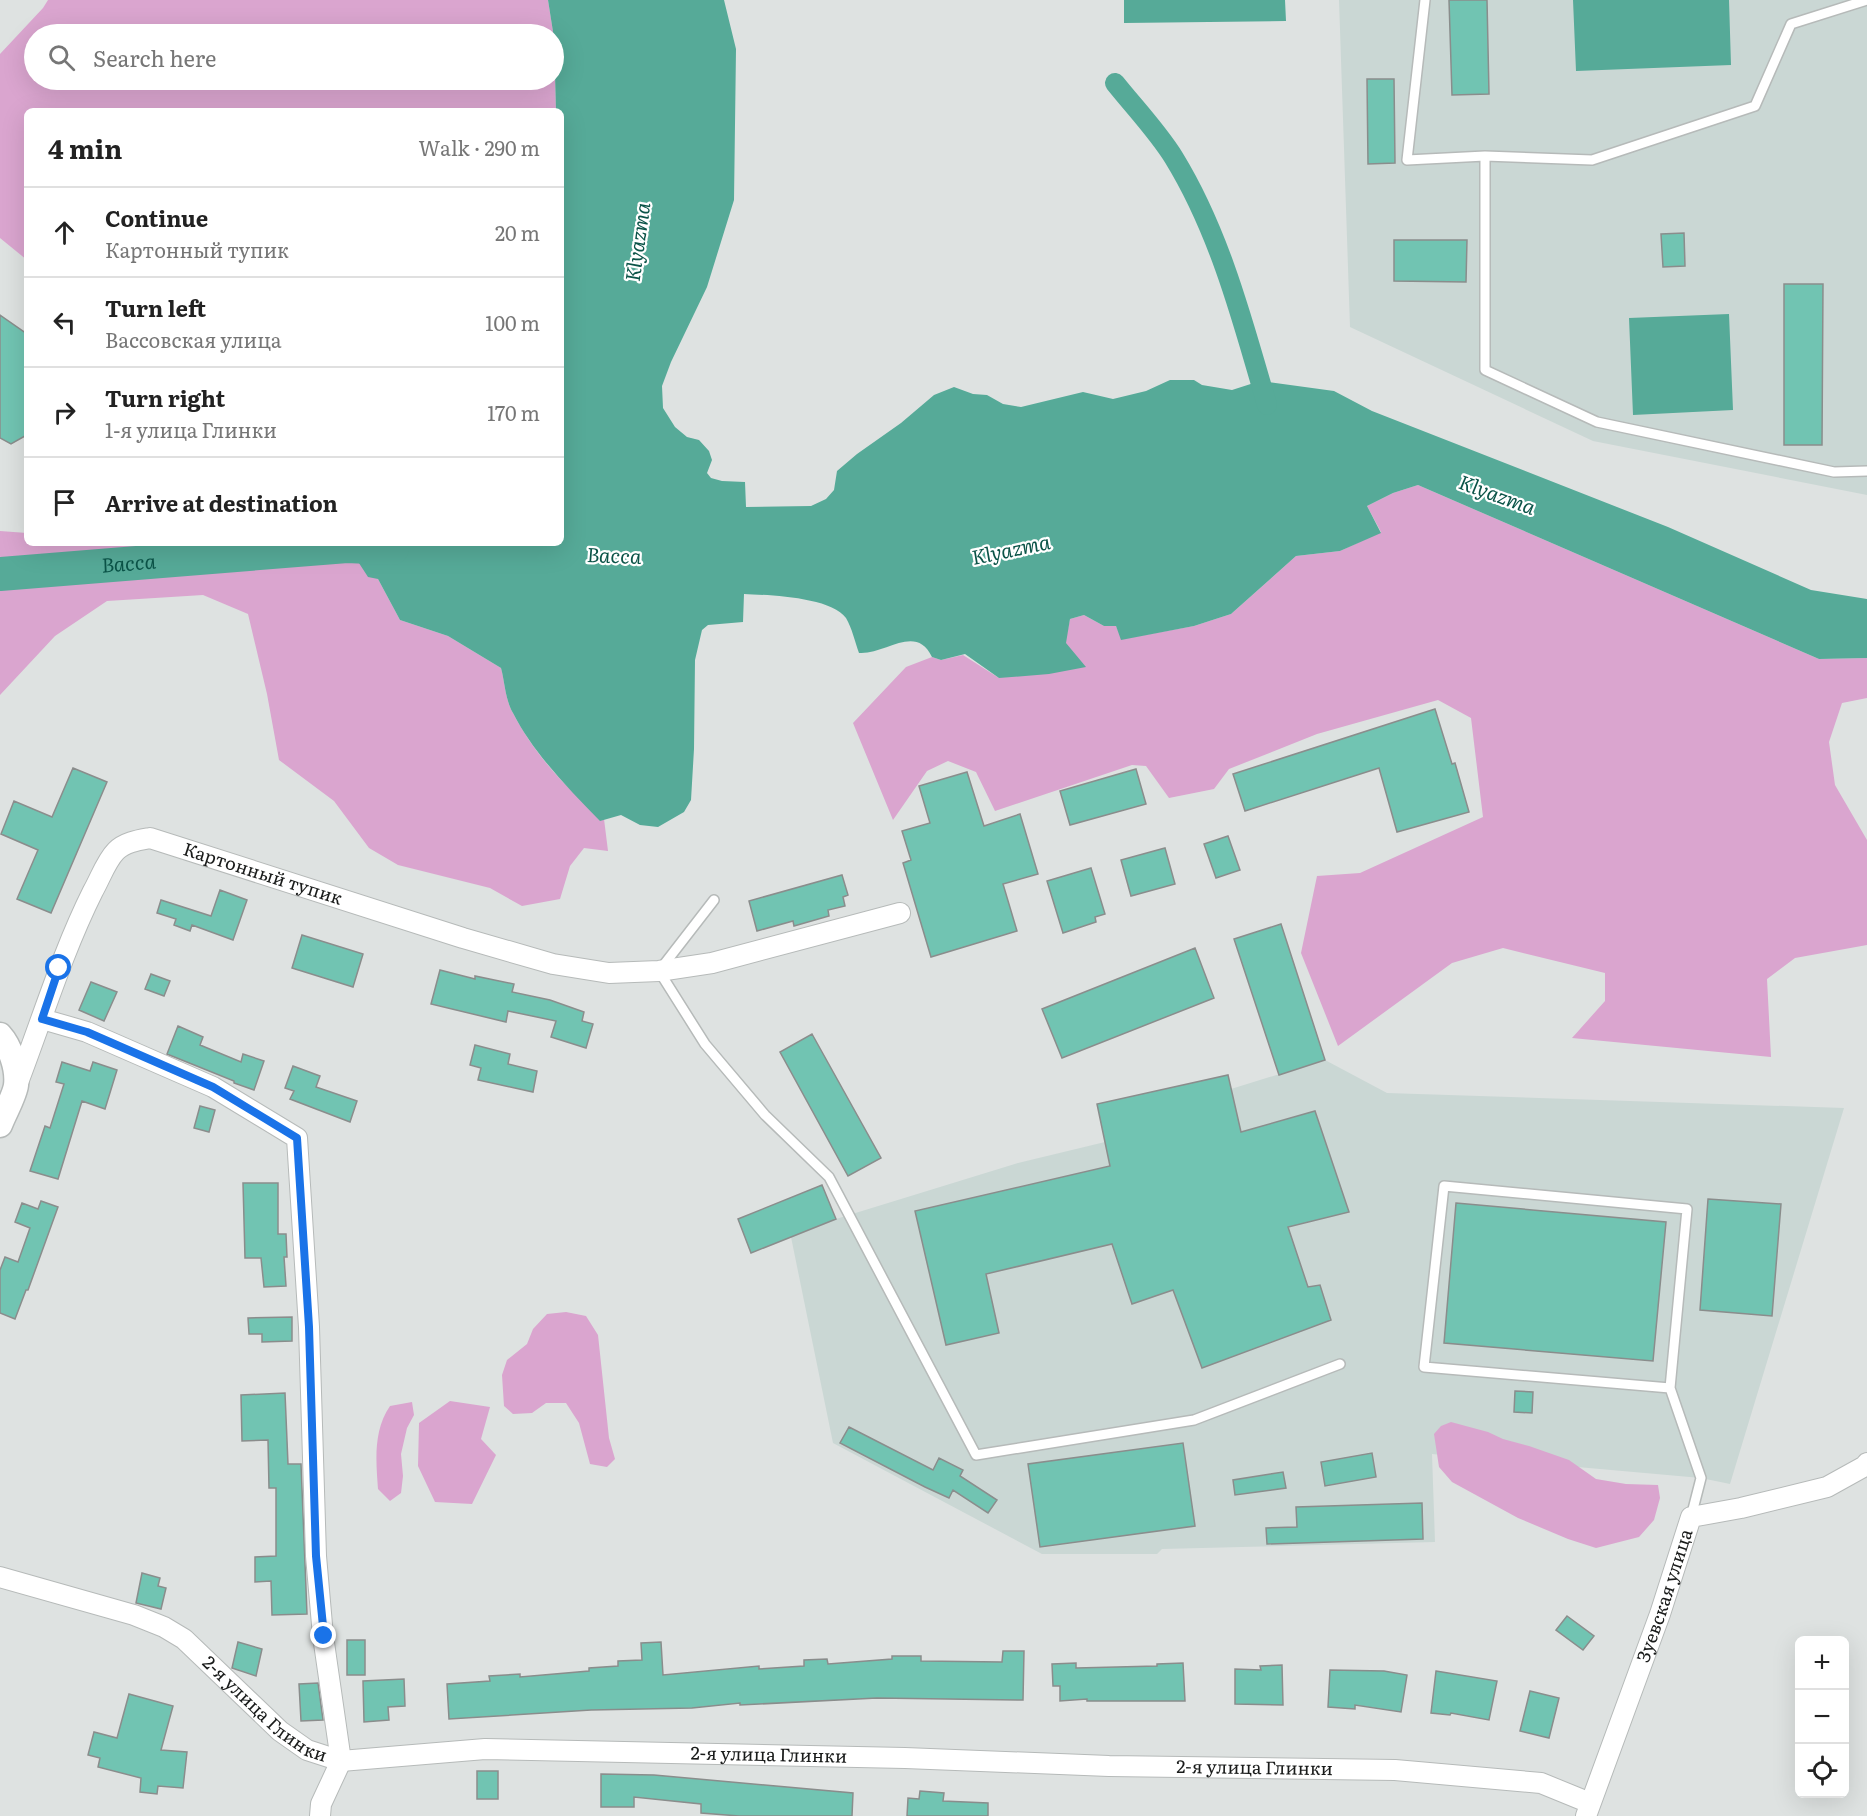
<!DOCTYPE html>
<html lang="en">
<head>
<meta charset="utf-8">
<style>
  :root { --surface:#fff; --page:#f2f2f2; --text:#222; --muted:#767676; --line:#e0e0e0 }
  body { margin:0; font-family:Literata,serif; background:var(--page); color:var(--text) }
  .controls { position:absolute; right:18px; bottom:18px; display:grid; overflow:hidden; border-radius:9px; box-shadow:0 6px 24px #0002 }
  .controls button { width:54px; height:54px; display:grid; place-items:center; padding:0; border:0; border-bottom:2px solid var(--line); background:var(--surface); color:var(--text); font:30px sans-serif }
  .stop { position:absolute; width:18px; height:18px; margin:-14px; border:4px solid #1a73e8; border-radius:50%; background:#fff }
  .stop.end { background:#1a73e8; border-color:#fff; box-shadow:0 2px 6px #0008 }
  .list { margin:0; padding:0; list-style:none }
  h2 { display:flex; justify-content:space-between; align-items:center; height:78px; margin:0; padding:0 24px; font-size:26px }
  h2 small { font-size:20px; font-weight:400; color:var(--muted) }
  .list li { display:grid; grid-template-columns:39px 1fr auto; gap:18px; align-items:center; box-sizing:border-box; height:90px; padding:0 24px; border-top:2px solid var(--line) }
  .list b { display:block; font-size:22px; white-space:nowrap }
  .list p { margin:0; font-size:20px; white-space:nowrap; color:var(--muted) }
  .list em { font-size:20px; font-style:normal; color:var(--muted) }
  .icon { flex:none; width:33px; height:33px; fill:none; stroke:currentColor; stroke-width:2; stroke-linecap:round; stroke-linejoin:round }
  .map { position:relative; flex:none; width:1867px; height:1816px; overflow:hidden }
  .search { position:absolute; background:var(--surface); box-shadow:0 6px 24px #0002; left:24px; top:24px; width:540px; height:66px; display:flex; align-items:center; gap:15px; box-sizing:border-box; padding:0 21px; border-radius:33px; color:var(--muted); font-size:22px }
  .panel { position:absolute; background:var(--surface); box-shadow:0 6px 24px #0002; left:24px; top:108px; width:540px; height:438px; border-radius:9px }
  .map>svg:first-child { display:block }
  .built { fill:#cad7d4 }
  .green { fill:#daa5cf; fill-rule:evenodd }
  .water { fill:#56aa98 }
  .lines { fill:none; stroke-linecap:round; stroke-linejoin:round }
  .canal { stroke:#56aa98; stroke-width:20 }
  .river { stroke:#56aa98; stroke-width:34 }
  .building { fill:#71c4b2; stroke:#8a8d8c; stroke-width:1.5 }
  .service-casing { stroke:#b6bab9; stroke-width:12 }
  .minor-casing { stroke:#b6bab9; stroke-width:22 }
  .tertiary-casing { stroke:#b6bab9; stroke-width:27 }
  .service { stroke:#fff; stroke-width:9 }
  .minor { stroke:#fff; stroke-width:20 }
  .tertiary { stroke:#fff; stroke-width:24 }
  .route { stroke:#1a73e8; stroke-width:8 }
  .labels { text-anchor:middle; stroke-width:4.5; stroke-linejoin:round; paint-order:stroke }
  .street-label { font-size:18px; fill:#191b1a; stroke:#fff }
  .water-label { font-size:20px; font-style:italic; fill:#0b5448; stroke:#fff }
</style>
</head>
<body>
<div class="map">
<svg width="1867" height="1816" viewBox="0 0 1867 1816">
  <rect width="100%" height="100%" fill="#dee2e1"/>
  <!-- built -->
  <path class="built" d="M 1339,0 L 1867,0 L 1867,495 L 1593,441 L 1350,327 Z
    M 1325,1060 L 1387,1093 L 1844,1108 L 1730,1484 L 1701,1478 L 1432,1454 L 1435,1542 L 1162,1549 L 1157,1554 L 1042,1554 L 833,1443 L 791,1237 L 836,1219 L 1018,1163 L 1105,1142 L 1231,1089 Z"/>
  <!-- green -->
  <path class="green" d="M 48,0 L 548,0 L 554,38 L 556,111 L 27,111 L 27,260 L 0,238 L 0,54 L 43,8 ZM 34,34 L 554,34 L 554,80 L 34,80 Z
    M 1418,485 L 1819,659 L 1867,658 L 1867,698 L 1842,703 L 1829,742 L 1835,785 L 1867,840 L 1867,945 L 1795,958 L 1767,979 L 1771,1057 L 1572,1038 L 1605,1001 L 1605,973 L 1503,948 L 1452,963 L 1338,1046 L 1301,953 L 1317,876 L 1360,873 L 1483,817 L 1471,718 L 1438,700 L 1317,734 L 1229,769 L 1214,789 L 1169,798 L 1146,766 L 1132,765 L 995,811 L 976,772 L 948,761 L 927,771 L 893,820 L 853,723 L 906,667 L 932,657 L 941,660 L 963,655 L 999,678 L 1065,643 L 1070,619 L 1084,615 L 1104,626 L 1116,626 L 1122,639 L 1194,626 L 1231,614 L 1296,556 L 1340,551 L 1381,532 L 1367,506 L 1393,493 Z
    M 0,531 L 27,533 L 27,543 L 346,543 L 347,546 L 378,579 L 400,620 L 448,636 L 501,668 C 505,683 505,699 513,713 C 534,754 568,791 604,819 L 608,851 L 584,848 L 570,866 L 560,899 L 522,906 L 490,888 L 398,865 L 369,848 L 334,801 L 279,760 L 267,694 L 248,614 L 203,595 L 107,601 L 55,636 L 0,695 Z
    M 566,1312 L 586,1316 L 598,1335 L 609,1438 L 615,1459 L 607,1467 L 590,1464 L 579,1423 L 566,1403 L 546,1403 L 532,1413 L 513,1414 L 504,1406 L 502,1375 L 507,1360 L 527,1344 L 533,1329 L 547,1314 Z
    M 450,1401 L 490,1407 L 481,1439 L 496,1455 L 472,1504 L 435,1502 L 418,1466 L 419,1423 Z
    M 412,1402 L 414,1415 L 407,1428 L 401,1454 L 403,1476 L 401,1493 L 390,1501 L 378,1489 C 376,1461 373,1431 390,1406 Z
    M 1451,1422 L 1488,1432 L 1503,1439 L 1529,1446 L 1569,1460 L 1596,1479 L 1626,1484 L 1658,1485 L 1660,1498 L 1654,1520 L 1639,1537 L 1596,1548 L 1568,1539 L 1518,1518 L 1452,1482 L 1439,1467 L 1434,1434 L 1441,1426 Z"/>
  <!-- water -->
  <path class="water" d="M 548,0 L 724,0 L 736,49 L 734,200 L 707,287 L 671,362 L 662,386 L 663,408 L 675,427 L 687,437 L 699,440 L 709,451 L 712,460 L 707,473 L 711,478 L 722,481 L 745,482 L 746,507 L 811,506 L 826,499 L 834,490 L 837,471 L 857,454 L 901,423 L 934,395 L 954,387 L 973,394 L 987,395 L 1003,404 L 1021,407 L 1083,392 L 1113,399 L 1146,391 L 1170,380 L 1194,380 L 1202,385 L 1232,390 L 1260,381 L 1334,391 L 1372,411 L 1668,527 L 1811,590 L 1867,599 L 1867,658 L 1819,659 L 1418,485 L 1393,493 L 1367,506 L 1381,533 L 1340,551 L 1296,556 L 1231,614 L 1194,626 L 1121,640 L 1116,626 L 1104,626 L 1084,615 L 1070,619 L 1066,643 L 1086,667 L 1049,674 L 999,678 L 965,654 L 941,660 L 932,657 C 916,623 885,655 859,653 C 855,642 852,628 846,618 C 831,597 768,595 744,594 L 743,622 L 708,625 L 702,630 L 695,660 L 694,749 L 691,800 L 684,812 L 658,827 L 640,825 L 621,815 L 600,821 C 568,788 534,754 513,713 C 505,699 505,683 501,668 L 448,636 L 400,620 L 378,579 L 368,577 L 346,543 L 561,543 L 561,111 L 556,111 L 554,38 Z
    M 1124,0 L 1285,0 L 1286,21 L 1124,23 Z
    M 1573,0 L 1729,0 L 1731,65 L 1576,71 Z
    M 1729,314 L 1733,410 L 1633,415 L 1629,318 Z"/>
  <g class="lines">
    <!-- canal -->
    <path class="canal" d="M 1115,83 C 1135,108 1158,132 1174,158 C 1220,233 1243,322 1267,405"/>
    <!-- river -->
    <path class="river" id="s1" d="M 0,574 L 347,546 L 392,548"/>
  </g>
  <!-- building -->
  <path class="building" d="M 1449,0 L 1487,0 L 1489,94 L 1452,95 Z
    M 1367,79 L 1394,79 L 1395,163 L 1368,164 Z
    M 1684,233 L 1685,266 L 1663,267 L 1661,234 Z
    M 1394,240 L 1467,240 L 1466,282 L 1394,281 Z
    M 1784,284 L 1823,284 L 1822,445 L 1784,445 Z
    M 0,315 L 27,334 L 27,417 L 25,436 L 11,444 L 0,438 Z
    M 1435,709 L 1452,764 L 1455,763 L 1469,812 L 1397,832 L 1379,768 L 1245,811 L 1233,774 Z
    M 73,768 L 107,782 L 51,913 L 17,899 L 38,850 L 1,834 L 14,801 L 52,817 Z
    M 1136,769 L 1146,804 L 1070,825 L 1060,791 Z
    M 967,772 L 984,826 L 1020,814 L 1038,874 L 1003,884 L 1017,931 L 931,957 L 903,863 L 911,860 L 902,831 L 930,823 L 919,786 Z
    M 1228,836 L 1240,870 L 1216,878 L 1204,844 Z
    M 1165,848 L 1175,884 L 1131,896 L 1121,860 Z
    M 1091,868 L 1105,914 L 1095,917 L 1096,922 L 1063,933 L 1047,881 Z
    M 842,875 L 848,895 L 843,897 L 845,906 L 828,910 L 829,916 L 794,926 L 793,921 L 757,931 L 749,901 Z
    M 220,890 L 247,900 L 233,940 L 192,925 L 190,931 L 174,925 L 176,919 L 157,913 L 161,900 L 211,916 Z
    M 1281,924 L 1325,1060 L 1279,1075 L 1234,939 Z
    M 302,935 L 363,954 L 353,987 L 292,968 Z
    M 1195,948 L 1214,998 L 1062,1058 L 1042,1009 Z
    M 440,970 L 475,979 L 475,976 L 514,984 L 512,992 L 550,1000 L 584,1012 L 582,1021 L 593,1024 L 586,1048 L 551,1037 L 556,1021 L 508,1011 L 506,1022 L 431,1004 Z
    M 151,974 L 170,981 L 164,996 L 145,989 Z
    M 91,982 L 117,992 L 104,1021 L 79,1010 Z
    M 178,1026 L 203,1037 L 200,1045 L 241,1062 L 243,1054 L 264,1061 L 254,1090 L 234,1083 L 234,1081 L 167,1054 Z
    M 812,1034 L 881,1158 L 848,1176 L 780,1052 Z
    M 475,1045 L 510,1054 L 508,1064 L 537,1071 L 533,1092 L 478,1080 L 481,1068 L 470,1065 Z
    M 62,1062 L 90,1071 L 93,1062 L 117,1070 L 105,1109 L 82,1101 L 58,1179 L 30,1171 L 45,1126 L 50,1128 L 64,1084 L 56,1082 Z
    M 293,1066 L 320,1076 L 316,1087 L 357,1101 L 350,1122 L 290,1099 L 294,1091 L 285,1088 Z
    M 1228,1075 L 1241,1132 L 1315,1111 L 1349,1212 L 1288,1227 L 1308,1287 L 1320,1285 L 1331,1320 L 1202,1368 L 1173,1290 L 1132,1304 L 1112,1244 L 986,1274 L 999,1333 L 946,1345 L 915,1211 L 1110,1166 L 1097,1104 Z
    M 200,1106 L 215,1110 L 209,1132 L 194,1128 Z
    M 243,1183 L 278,1183 L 278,1234 L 286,1234 L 287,1257 L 284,1257 L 286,1286 L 264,1287 L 261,1258 L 245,1258 Z
    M 822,1185 L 836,1219 L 751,1253 L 738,1219 Z
    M 1708,1199 L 1781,1204 L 1772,1316 L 1700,1310 Z
    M 41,1201 L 58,1207 L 28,1290 L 26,1290 L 15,1319 L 0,1313 L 0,1270 L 5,1257 L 18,1262 L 30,1228 L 15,1222 L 22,1203 L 38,1209 Z
    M 1456,1203 L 1666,1222 L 1653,1361 L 1444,1343 Z
    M 292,1317 L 292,1341 L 262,1342 L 262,1334 L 249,1334 L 248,1318 Z
    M 1515,1391 L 1533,1392 L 1532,1413 L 1514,1412 Z
    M 285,1393 L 288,1464 L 301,1464 L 307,1614 L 272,1615 L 271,1581 L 255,1582 L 255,1557 L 276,1556 L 276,1488 L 269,1488 L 268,1440 L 242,1441 L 241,1395 Z
    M 849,1427 L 933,1470 L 939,1458 L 963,1470 L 960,1476 L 997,1500 L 988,1513 L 953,1490 L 949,1498 L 925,1487 L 840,1443 Z
    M 1183,1443 L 1195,1526 L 1040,1547 L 1028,1464 Z
    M 1372,1453 L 1376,1477 L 1325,1486 L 1321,1462 Z
    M 1283,1472 L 1286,1488 L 1235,1495 L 1233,1480 Z
    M 1422,1503 L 1423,1539 L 1267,1544 L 1266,1528 L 1297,1527 L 1296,1507 Z
    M 142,1573 L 160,1578 L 158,1586 L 166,1588 L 161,1609 L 136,1603 Z
    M 1567,1616 L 1594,1636 L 1583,1650 L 1556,1630 Z
    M 347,1640 L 365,1640 L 365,1675 L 347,1675 Z
    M 238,1642 L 262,1649 L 256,1676 L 232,1668 Z
    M 661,1642 L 663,1675 L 759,1666 L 759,1669 L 804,1666 L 804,1660 L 827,1659 L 828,1664 L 892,1659 L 892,1656 L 921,1656 L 921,1661 L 1002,1662 L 1003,1651 L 1024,1651 L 1023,1700 L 877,1698 L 740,1705 L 740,1703 L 692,1708 L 591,1710 L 449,1719 L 447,1684 L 490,1681 L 489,1676 L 520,1674 L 520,1677 L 589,1671 L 589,1668 L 618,1666 L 618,1661 L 642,1660 L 641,1643 Z
    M 1076,1663 L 1076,1668 L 1157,1666 L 1157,1664 L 1183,1663 L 1185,1701 L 1087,1701 L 1087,1699 L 1060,1701 L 1060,1686 L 1053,1686 L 1052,1664 Z
    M 1282,1665 L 1283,1705 L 1235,1704 L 1235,1669 L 1261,1670 L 1260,1666 Z
    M 1330,1670 L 1384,1671 L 1407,1675 L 1401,1712 L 1355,1705 L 1355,1709 L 1328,1707 Z
    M 1436,1671 L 1497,1681 L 1489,1720 L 1451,1713 L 1450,1715 L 1431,1713 Z
    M 404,1679 L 405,1706 L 388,1707 L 389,1720 L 364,1722 L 363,1681 Z
    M 318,1683 L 323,1720 L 301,1721 L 299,1684 Z
    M 1530,1691 L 1559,1698 L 1549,1738 L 1520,1731 Z
    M 129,1694 L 173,1706 L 161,1750 L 187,1752 L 183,1788 L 158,1786 L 157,1794 L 140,1792 L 141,1778 L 98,1767 L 100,1758 L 88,1755 L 94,1732 L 117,1738 Z
    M 477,1771 L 498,1771 L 498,1799 L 477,1799 Z
    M 601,1774 L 654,1775 L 853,1793 L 852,1816 L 739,1816 L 701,1813 L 701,1804 L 634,1797 L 634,1807 L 601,1807 Z
    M 920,1791 L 944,1793 L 943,1801 L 988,1803 L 988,1816 L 907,1816 L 908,1798 L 919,1799 Z"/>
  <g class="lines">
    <defs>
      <path id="service" d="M 1425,0 L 1407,160 L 1485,156 L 1485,370 L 1597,422 L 1834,472 L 1867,471
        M 1485,156 L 1592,160 L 1755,106 L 1791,24 L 1867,0
        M 714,900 L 659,971 L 705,1044 L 765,1115 L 829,1177 L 976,1455 L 1194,1420 L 1340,1364
        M 1670,1388 L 1424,1367 L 1444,1186 L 1687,1209 L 1670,1388 L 1701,1478 L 1691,1517"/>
      <g id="minor">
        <path d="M 42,1019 L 87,1032 L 213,1087 L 297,1138 L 309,1327 L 316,1556 L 323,1636 L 341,1761 L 321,1804 L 320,1816"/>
        <path id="s2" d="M 17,1085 C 42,1020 62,953 93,891 C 100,879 106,861 116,851 C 125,842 139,840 150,838 L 463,938 L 553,964 L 609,973 L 659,971 L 712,963 L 900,913"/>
        <path id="s3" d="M 0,1577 L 134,1615 L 164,1627 L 184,1639 L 280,1731 L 307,1750 L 341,1761 L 485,1749 L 905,1758 L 1109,1766 L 1395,1770 L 1541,1783 L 1590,1803"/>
        <path id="s4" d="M 1586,1816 L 1660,1614 L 1691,1517 L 1741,1508 L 1827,1487 L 1865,1466 L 1867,1463"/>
      </g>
      <path id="tertiary" d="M 0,1035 C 10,1046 18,1069 16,1085 C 15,1095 4,1114 0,1125"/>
    </defs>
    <!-- service casing -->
    <use href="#service" class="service-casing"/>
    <!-- minor casing -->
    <use href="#minor" class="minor-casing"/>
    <!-- tertiary casing -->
    <use href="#tertiary" class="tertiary-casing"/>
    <!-- service -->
    <use href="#service" class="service"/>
    <!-- minor -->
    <use href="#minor" class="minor"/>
    <!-- tertiary -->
    <use href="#tertiary" class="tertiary"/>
  </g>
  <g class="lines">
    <!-- route -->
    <path class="route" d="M 59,968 L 42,1019 L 87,1032 L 213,1087 L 297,1138 L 309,1327 L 316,1556 L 324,1636"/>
  </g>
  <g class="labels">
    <!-- street labels -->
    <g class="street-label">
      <text dy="6" stroke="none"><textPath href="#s2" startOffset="410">Картонный тупик</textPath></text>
      <text dy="6" stroke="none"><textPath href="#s4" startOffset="234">Зуевская улица</textPath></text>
      <text dy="6" stroke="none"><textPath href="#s3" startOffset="303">2-я улица Глинки</textPath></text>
      <text dy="6" stroke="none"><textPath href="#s3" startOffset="825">2-я улица Глинки</textPath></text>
      <text dy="6" stroke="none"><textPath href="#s3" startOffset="1311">2-я улица Глинки</textPath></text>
    </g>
    <!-- water labels -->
    <g class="water-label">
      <text transform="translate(638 242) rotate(-82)" y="7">Klyazma</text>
      <text transform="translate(1497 495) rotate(20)" y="7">Klyazma</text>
      <text transform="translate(1011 550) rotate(-12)" y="7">Klyazma</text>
      <text transform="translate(614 556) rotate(2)" y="7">Васса</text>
      <text dy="7" stroke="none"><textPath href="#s1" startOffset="129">Васса</textPath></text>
    </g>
  </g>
</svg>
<div class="controls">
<button>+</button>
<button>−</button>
<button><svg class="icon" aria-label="locate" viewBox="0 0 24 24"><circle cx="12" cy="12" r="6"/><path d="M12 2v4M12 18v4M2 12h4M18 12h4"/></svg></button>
</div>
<div class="stop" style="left:59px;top:968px"></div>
<div class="stop end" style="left:324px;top:1636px"></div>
<div class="search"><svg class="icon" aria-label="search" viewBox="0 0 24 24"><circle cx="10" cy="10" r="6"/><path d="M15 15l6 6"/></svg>Search here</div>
<section class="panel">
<h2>4 min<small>Walk · 290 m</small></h2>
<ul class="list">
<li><svg class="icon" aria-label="ahead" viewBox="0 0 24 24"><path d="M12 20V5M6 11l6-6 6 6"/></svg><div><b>Continue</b><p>Картонный тупик</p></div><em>20 m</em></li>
<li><svg class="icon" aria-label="left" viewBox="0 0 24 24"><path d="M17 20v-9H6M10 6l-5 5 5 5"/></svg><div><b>Turn left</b><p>Вассовская улица</p></div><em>100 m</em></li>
<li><svg class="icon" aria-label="right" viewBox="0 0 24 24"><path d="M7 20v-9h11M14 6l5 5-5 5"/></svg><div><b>Turn right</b><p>1-я улица Глинки</p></div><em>170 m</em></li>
<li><svg class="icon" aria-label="arrive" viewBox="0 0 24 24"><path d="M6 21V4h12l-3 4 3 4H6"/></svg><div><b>Arrive at destination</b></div></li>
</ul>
</section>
</div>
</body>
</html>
